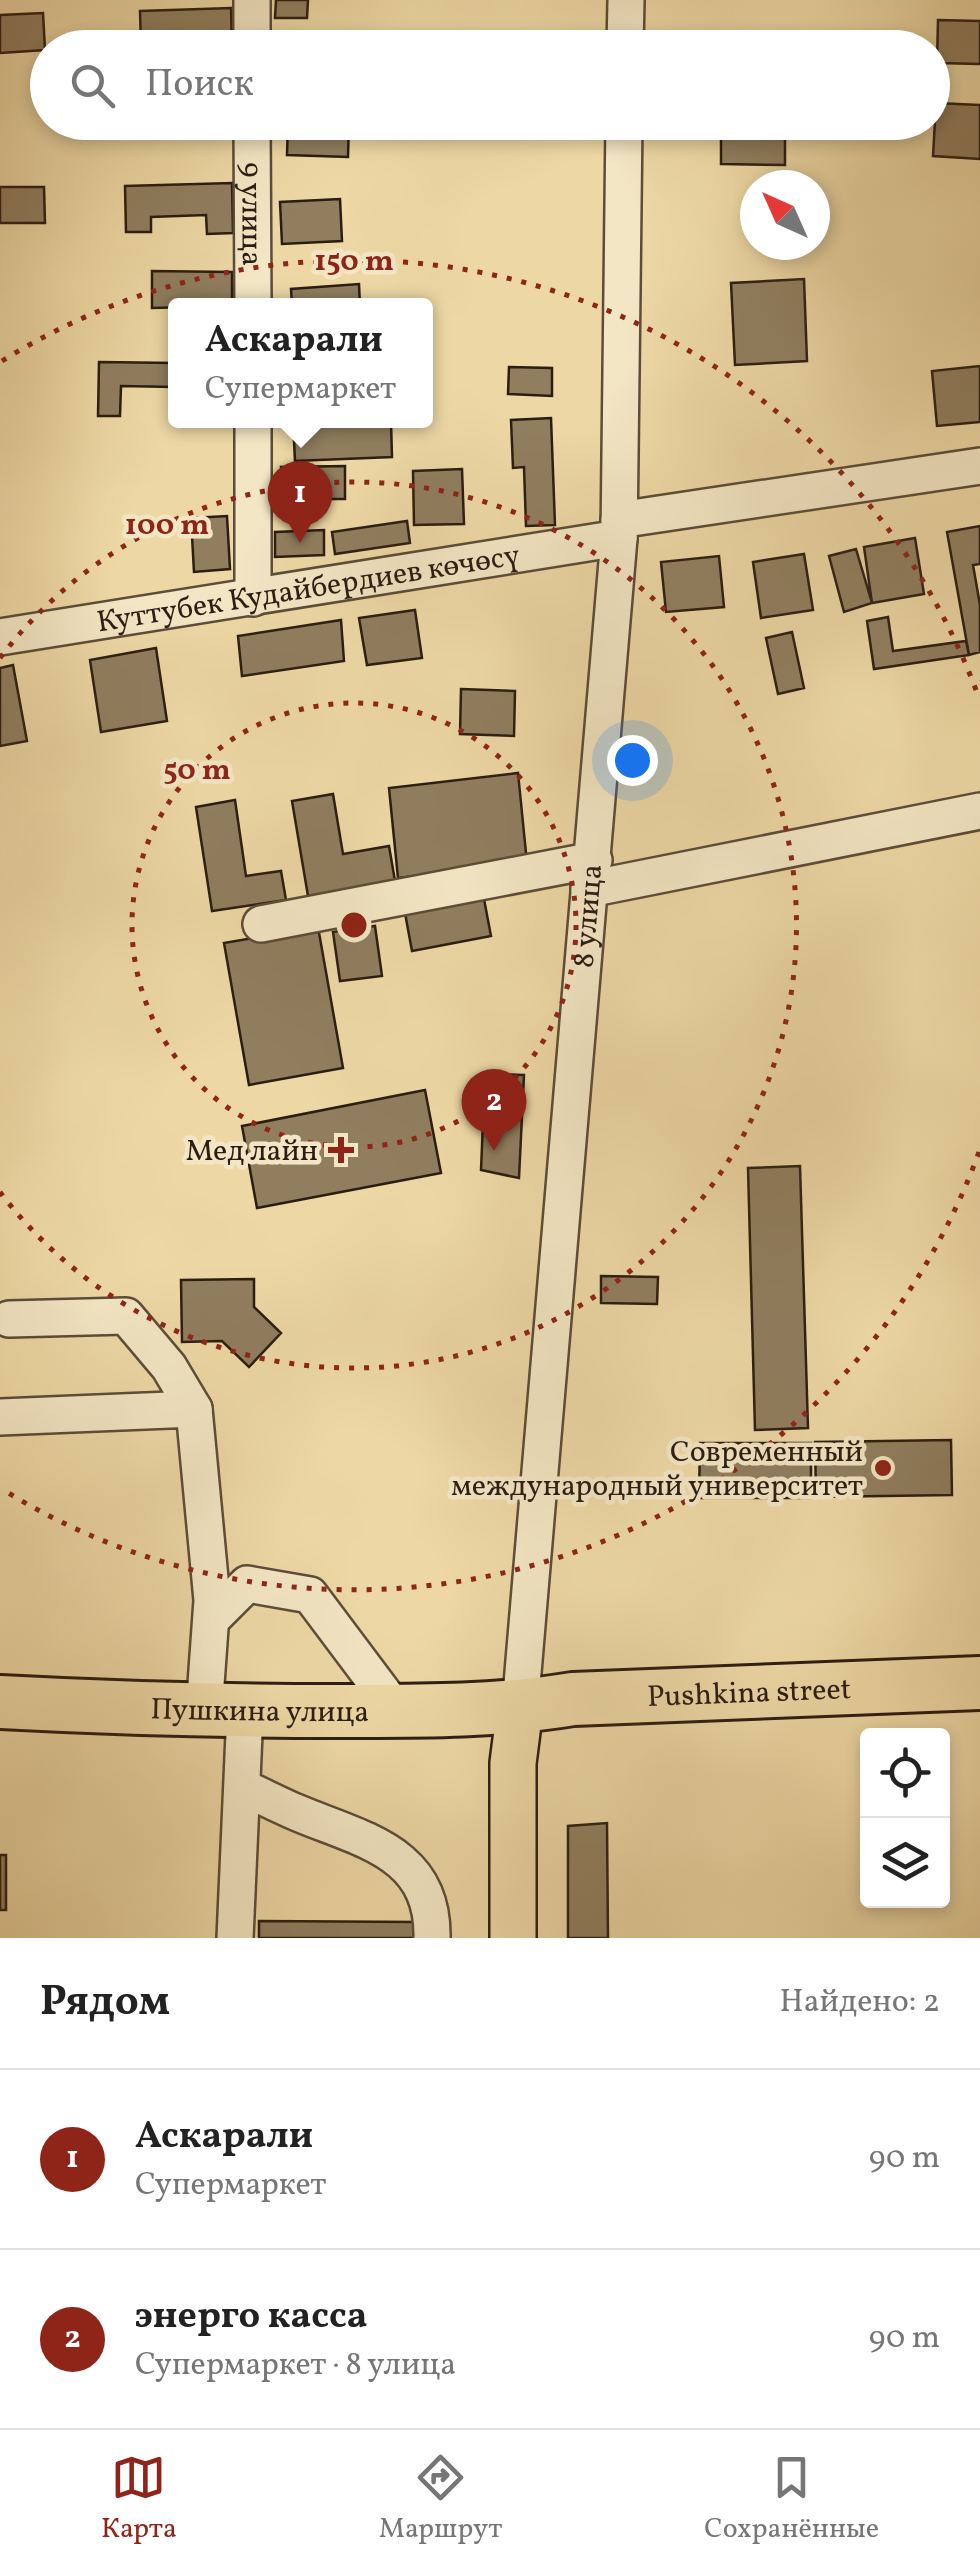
<!DOCTYPE html>
<html lang="ru">
<head>
<meta charset="utf-8">
<style>
  :root { --surface:#fff; --page:#f2f2f2; --text:#222; --muted:#767676; --line:#e0e0e0; --accent:#8f2418 }
  body { margin:0; font-family:Vollkorn,serif; background:var(--page); color:var(--text) }
  .controls { position:absolute; right:30px; bottom:30px; display:grid; overflow:hidden; border-radius:10px; box-shadow:0 5px 15px #0003 }
  .controls button { width:90px; height:90px; display:grid; place-items:center; padding:0; border:0; border-bottom:2px solid var(--line); background:var(--surface); color:var(--text); font:50px sans-serif }
  .compass { position:absolute; left:740px; top:170px; width:90px; height:90px; border-radius:50%; background:var(--surface); box-shadow:0 5px 15px #0003; rotate:315deg }
  .you { position:absolute; left:632px; top:760px; width:35px; height:35px; margin:-25px; border:8px solid #fff; border-radius:50%; background:#1a73e8; box-shadow:0 0 0 15px #1a73e833 }
  .badge { display:grid; place-items:center; width:65px; height:65px; border-radius:50%; background:var(--accent); color:#fff; font-size:32px; font-weight:700 }
  .pin { position:absolute; translate:-50% -82px; filter:drop-shadow(0 2px 5px #0008) }
  .pin::after { content:''; position:absolute; top:52px; width:35px; height:30px; background:inherit; clip-path:polygon(0 0,100% 0,50% 100%) }
  .popup { position:absolute; left:168px; top:298px; width:265px; height:130px; box-sizing:border-box; display:grid; place-content:center; border-radius:10px; background:var(--surface); filter:drop-shadow(0 2px 8px #0005); font-size:32px; white-space:nowrap; color:var(--muted) }
  .popup b { font-size:38px; color:var(--text) }
  .popup::after { content:''; position:absolute; left:50%; top:100%; margin-left:-20px; border:20px solid transparent; border-top-color:var(--surface) }
  .list { margin:0; padding:0; list-style:none }
  h2 { display:flex; justify-content:space-between; align-items:center; height:130px; margin:0; padding:0 40px; font-size:42px }
  h2 small { font-size:32px; font-weight:400; color:var(--muted) }
  .list li { display:grid; grid-template-columns:65px 1fr auto; gap:30px; align-items:center; box-sizing:border-box; height:180px; padding:0 40px; border-top:2px solid var(--line) }
  .list b { display:block; font-size:38px; white-space:nowrap }
  .list p { margin:0; font-size:32px; white-space:nowrap; color:var(--muted) }
  .list em { font-size:32px; font-style:normal; color:var(--muted) }
  .icon { flex:none; width:55px; height:55px; fill:none; stroke:currentColor; stroke-width:2; stroke-linecap:round; stroke-linejoin:round }
  .map { position:relative; flex:none; width:980px; height:1938px; overflow:hidden }
  .search { position:absolute; background:var(--surface); box-shadow:0 5px 15px #0003; left:30px; right:30px; top:30px; height:110px; display:flex; align-items:center; gap:25px; box-sizing:border-box; padding:0 35px; border-radius:55px; color:var(--muted); font-size:38px }
  .sheet { height:490px; background:var(--surface) }
  nav { display:flex; justify-content:space-around; align-items:center; box-sizing:border-box; height:140px; border-top:2px solid var(--line); background:var(--surface); font-size:28px; color:var(--muted) }
  nav a { display:grid; justify-items:center; gap:5px }
  nav .on { color:var(--accent) }
  .map>svg:first-child { display:block }
  .building { fill:#907e5f; stroke:#2b1d13; stroke-width:2.5 }
  .lines { fill:none; stroke-linecap:round; stroke-linejoin:round }
  .minor-casing { stroke:#5c4c38; stroke-width:40 }
  .major-casing { stroke:#2b1d13; stroke-width:50 }
  .highway-casing { stroke:#2b1d13; stroke-width:58 }
  .minor { stroke:#f3e6c4; stroke-width:35 }
  .major { stroke:#edd8a5; stroke-width:45 }
  .highway { stroke:#edd8a5; stroke-width:52 }
  .ring { fill:none; stroke:#8f2418; stroke-width:5; stroke-dasharray:5 10 }
  .poi-dot { fill:#8f2418; stroke:#f3e6c4; stroke-width:4 }
  .labels { text-anchor:middle; stroke-width:9; stroke-linejoin:round; paint-order:stroke }
  .street-label { font-size:30px; fill:#2b1d13; stroke:#f3e6c4 }
  .poi-label { font-size:30px; fill:#2b1d13; stroke:#f3e6c4; text-anchor:end }
  .centre { fill:#8f2418; stroke:#f3e6c4; stroke-width:5 }
  .ring-label { font-size:30px; text-anchor:middle; font-weight:bold; fill:#8f2418; stroke:#f3e6c4; stroke-width:9; stroke-linejoin:round; paint-order:stroke }
</style>
</head>
<body>
<div class="map">
<svg width="980" height="1938" viewBox="0 0 980 1938">
  <rect width="100%" height="100%" fill="#edd8a5"/>
  <filter id="stains"><feTurbulence type="fractalNoise" baseFrequency=".002" numOctaves="4"/><feColorMatrix values="0 0 0 0 .2 0 0 0 0 .09 0 0 0 0 .02 0 0 0 .5 -.17"/></filter>
  <radialGradient id="worn" r=".72"><stop offset=".6" stop-color="#630" stop-opacity="0"/><stop offset="1" stop-color="#630" stop-opacity=".3"/></radialGradient>
  <!-- building -->
  <path class="building" d="M 276,0 L 308,0 L 307,18 L 275,18 Z
    M 231,8 L 232,48 L 206,48 L 205,44 L 141,46 L 140,11 Z
    M 43,13 L 45,50 L 0,53 L 0,15 Z
    M 938,20 L 980,21 L 980,64 L 937,63 Z
    M 936,103 L 980,105 L 980,159 L 933,156 Z
    M 288,122 L 349,122 L 348,157 L 287,155 Z
    M 721,122 L 785,122 L 785,165 L 721,164 Z
    M 232,183 L 233,233 L 207,234 L 206,215 L 151,217 L 151,232 L 126,232 L 125,186 Z
    M 0,187 L 44,187 L 45,223 L 0,223 Z
    M 340,199 L 342,241 L 282,244 L 280,202 Z
    M 152,271 L 232,272 L 232,306 L 152,308 Z
    M 804,279 L 807,361 L 735,365 L 731,283 Z
    M 359,284 L 360,306 L 292,306 L 291,289 Z
    M 99,362 L 175,363 L 175,387 L 121,386 L 120,416 L 98,416 Z
    M 980,366 L 980,422 L 937,426 L 932,371 Z
    M 509,367 L 552,368 L 552,396 L 508,394 Z
    M 551,418 L 555,525 L 526,526 L 524,467 L 513,468 L 511,420 Z
    M 293,420 L 323,420 L 323,424 L 391,421 L 392,457 L 295,461 Z
    M 345,466 L 345,499 L 316,499 L 317,513 L 282,514 L 281,467 Z
    M 462,469 L 464,524 L 414,525 L 413,471 Z
    M 227,516 L 230,569 L 194,572 L 191,518 Z
    M 407,521 L 410,543 L 335,554 L 332,532 Z
    M 980,526 L 980,564 L 973,565 L 980,605 L 980,652 L 969,655 L 947,532 Z
    M 324,530 L 324,555 L 275,557 L 275,532 Z
    M 915,538 L 924,594 L 872,603 L 864,547 Z
    M 856,549 L 872,603 L 844,612 L 829,556 Z
    M 804,554 L 813,610 L 761,618 L 753,562 Z
    M 719,556 L 724,607 L 666,612 L 661,562 Z
    M 415,610 L 422,658 L 367,665 L 359,618 Z
    M 888,617 L 893,651 L 966,641 L 969,655 L 874,669 L 867,621 Z
    M 341,620 L 344,661 L 242,676 L 238,636 Z
    M 792,632 L 804,688 L 778,694 L 766,638 Z
    M 156,648 L 167,721 L 101,732 L 90,660 Z
    M 13,665 L 27,741 L 0,746 L 0,668 Z
    M 461,689 L 515,691 L 514,736 L 460,734 Z
    M 518,773 L 527,863 L 398,878 L 389,788 Z
    M 333,794 L 343,854 L 389,846 L 395,881 L 308,896 L 292,801 Z
    M 235,800 L 246,876 L 281,871 L 286,900 L 212,911 L 196,807 Z
    M 484,899 L 491,936 L 412,951 L 405,913 Z
    M 375,926 L 382,976 L 340,981 L 333,932 Z
    M 318,927 L 343,1068 L 249,1085 L 224,943 Z
    M 485,1074 L 524,1075 L 519,1178 L 481,1170 Z
    M 425,1090 L 441,1173 L 257,1208 L 242,1126 Z
    M 800,1166 L 808,1428 L 755,1430 L 748,1168 Z
    M 601,1276 L 658,1277 L 657,1304 L 601,1303 Z
    M 254,1279 L 254,1307 L 281,1333 L 249,1367 L 222,1341 L 182,1342 L 181,1280 Z
    M 951,1440 L 952,1495 L 816,1497 L 815,1442 Z
    M 700,1443 L 811,1443 L 811,1498 L 699,1498 Z
    M 607,1823 L 608,1938 L 568,1938 L 568,1826 Z
    M 0,1855 L 6,1855 L 6,1910 L 0,1910 Z
    M 259,1921 L 419,1922 L 419,1938 L 259,1938 Z"/>
  <g class="lines">
    <defs>
      <g id="minor">
        <path d="M 252,0 L 252,48"/>
        <path d="M 625,48 L 626,0"/>
        <path id="s1" d="M 252,122 L 253,306"/>
        <path d="M 253,420 L 253,598"/>
        <path d="M 619,520 L 980,466"/>
        <path id="s2" d="M 0,637 L 619,538"/>
        <path d="M 589,889 L 980,811"/>
        <path d="M 261,924 L 594,860"/>
        <path d="M 9,1319 L 126,1316 L 169,1367 L 194,1409"/>
        <path d="M 0,1417 L 194,1409 L 212,1600 L 204,1712"/>
        <path d="M 212,1619 L 247,1584 L 310,1595 L 397,1711"/>
        <path id="s3" d="M 520,1708 L 619,538 L 624,122"/>
        <path d="M 242,1787 C 260,1795 279,1805 298,1813 C 362,1840 434,1852 432,1938"/>
        <path d="M 235,1938 L 245,1711"/>
      </g>
      <path id="major" d="M 513,1938 L 513,1763 L 520,1708"/>
      <g id="highway">
        <path id="s4" d="M 0,1702 C 112,1708 224,1711 337,1711 C 416,1711 494,1712 573,1699 L 980,1683"/>
      </g>
    </defs>
    <!-- minor casing -->
    <use href="#minor" class="minor-casing"/>
    <!-- major casing -->
    <use href="#major" class="major-casing"/>
    <!-- highway casing -->
    <use href="#highway" class="highway-casing"/>
    <!-- minor -->
    <use href="#minor" class="minor"/>
    <!-- major -->
    <use href="#major" class="major"/>
    <!-- highway -->
    <use href="#highway" class="highway"/>
  </g>
  <!-- distance rings -->
  <g class="ring">
    <circle cx="354" cy="925" r="222"/>
    <path d="M0 658A443 443 0 1 1 0 1192"/>
    <path d="M979 1152A665 665 0 0 1 2 1489M2 361A665 665 0 0 1 979 698"/>
  </g>
  <!-- markers -->
  <g class="poi-dot">
    <path d="M336 1135h10v10h10v10h-10v10h-10v-10h-10v-10h10z"/>
    <circle cx="883" cy="1468" r="10"/>
  </g>
  <g class="labels">
    <!-- street labels -->
    <g class="street-label">
      <text dy="10" stroke="none"><textPath href="#s1" startOffset="92">9 улица</textPath></text>
      <text dy="10" stroke="none"><textPath href="#s2" startOffset="312">Куттубек Кудайбердиев көчөсү</textPath></text>
      <text dy="10" stroke="none"><textPath href="#s3" startOffset="795">8 улица</textPath></text>
      <text dy="10" stroke="none"><textPath href="#s4" startOffset="750">Pushkina street</textPath></text>
      <text dy="10" stroke="none"><textPath href="#s4" startOffset="260">Пушкина улица</textPath></text>
    </g>
    <!-- poi labels -->
    <g class="poi-label">
      <text x="318" y="1160">Мед лайн</text>
      <text x="863" y="1461">Современный<tspan x="863" dy="34">международный университет</tspan></text>
    </g>
  </g>
  <circle cx="354" cy="925" r="15" class="centre"/>
  <g class="ring-label">
    <text x="354" y="270">150 m</text>
    <text x="167" y="534">100 m</text>
    <text x="197" y="779">50 m</text>
  </g>
  <rect width="100%" height="100%" filter="url(#stains)"/>
  <rect width="100%" height="100%" fill="url(#worn)"/>
</svg>
<div class="controls">
<button><svg class="icon" aria-label="locate" viewBox="0 0 24 24"><circle cx="12" cy="12" r="6"/><path d="M12 2v4M12 18v4M2 12h4M18 12h4"/></svg></button>
<button><svg class="icon" aria-label="layers" viewBox="0 0 24 24"><path d="M12 4l9 5-9 5-9-5zM3 14l9 5 9-5"/></svg></button>
</div>
<svg class="compass" viewBox="-18 -18 36 36"><path d="M0-13l5 13h-10z" fill="#e53935"/><path d="M0 13l5-13h-10z" fill="#767676"/></svg>
<div class="you"></div>
<div class="pin badge" style="left:300px;top:543px">1</div>
<div class="popup"><b>Аскарали</b>Супермаркет</div>
<div class="pin badge" style="left:494px;top:1151px">2</div>
<div class="search"><svg class="icon" aria-label="search" viewBox="0 0 24 24"><circle cx="10" cy="10" r="6"/><path d="M15 15l6 6"/></svg>Поиск</div>
</div>
<section class="sheet">
<h2>Рядом<small>Найдено: 2</small></h2>
<ul class="list">
<li><span class="badge">1</span><div><b>Аскарали</b><p>Супермаркет</p></div><em>90 m</em></li>
<li><span class="badge">2</span><div><b>энерго касса</b><p>Супермаркет · 8 улица</p></div><em>90 m</em></li>
</ul>
</section>
<nav>
<a class="on"><svg class="icon" aria-label="map" viewBox="0 0 24 24"><path d="M3 6l6-2 6 2 6-2v14l-6 2-6-2-6 2zM9 4v14M15 6v14"/></svg>Карта</a>
<a><svg class="icon" aria-label="directions" viewBox="0 0 24 24"><path d="M12 3l9 9-9 9-9-9zM9 14v-3h6M13 9l2 2-2 2"/></svg>Маршрут</a>
<a><svg class="icon" aria-label="saved" viewBox="0 0 24 24"><path d="M7 4h10v16l-5-4-5 4z"/></svg>Сохранённые</a>
</nav>
</body>
</html>
